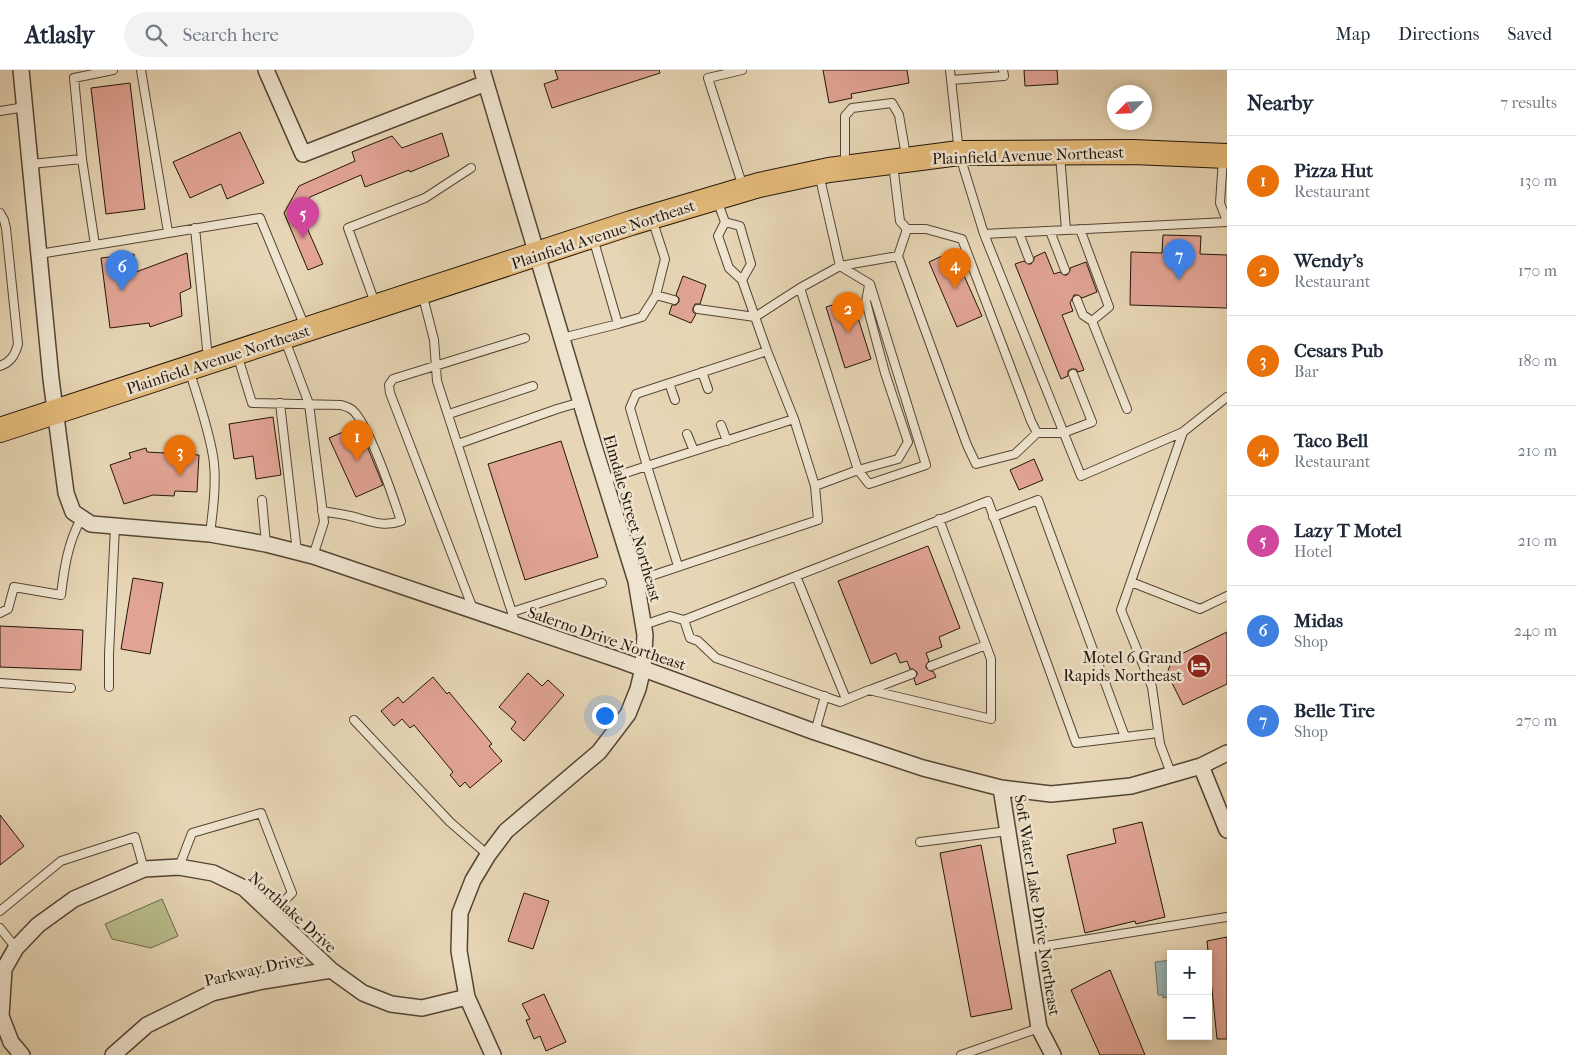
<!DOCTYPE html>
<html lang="en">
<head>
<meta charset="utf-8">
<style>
  :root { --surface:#fff; --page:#f2f2f3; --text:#1f2937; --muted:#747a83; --line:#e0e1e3; --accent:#8f2418 }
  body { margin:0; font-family:"IM FELL French Canon",serif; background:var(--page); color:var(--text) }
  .controls { position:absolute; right:15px; bottom:15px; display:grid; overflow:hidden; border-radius:0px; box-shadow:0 2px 8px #0003 }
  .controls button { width:45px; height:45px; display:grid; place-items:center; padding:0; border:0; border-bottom:1px solid var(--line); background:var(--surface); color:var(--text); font:25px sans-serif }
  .compass { position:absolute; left:1107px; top:15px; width:45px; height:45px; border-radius:50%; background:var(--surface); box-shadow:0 2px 8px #0003; rotate:246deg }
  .you { position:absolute; left:604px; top:645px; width:18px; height:18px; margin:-12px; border:4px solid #fff; border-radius:50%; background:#1a73e8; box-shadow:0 0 0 8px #1a73e833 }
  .badge { display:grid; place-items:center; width:32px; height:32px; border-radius:50%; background:var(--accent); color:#fff; font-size:16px; font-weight:700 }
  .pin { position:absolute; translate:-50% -41px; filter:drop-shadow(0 1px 2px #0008) }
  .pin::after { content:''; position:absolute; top:26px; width:18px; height:15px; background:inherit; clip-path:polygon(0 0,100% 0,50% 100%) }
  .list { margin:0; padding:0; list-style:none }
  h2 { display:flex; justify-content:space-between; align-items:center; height:65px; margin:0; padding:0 20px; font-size:21px }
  h2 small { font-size:16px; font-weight:400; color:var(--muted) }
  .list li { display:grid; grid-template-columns:32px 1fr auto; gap:15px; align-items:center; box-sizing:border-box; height:90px; padding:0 20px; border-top:1px solid var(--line) }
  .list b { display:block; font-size:19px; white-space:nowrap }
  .list p { margin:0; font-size:16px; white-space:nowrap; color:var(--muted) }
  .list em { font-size:16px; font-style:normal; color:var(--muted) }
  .icon { flex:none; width:28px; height:28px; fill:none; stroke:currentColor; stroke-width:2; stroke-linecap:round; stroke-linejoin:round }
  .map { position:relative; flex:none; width:1227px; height:985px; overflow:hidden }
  header { display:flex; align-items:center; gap:30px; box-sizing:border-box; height:70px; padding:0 25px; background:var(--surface); border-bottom:1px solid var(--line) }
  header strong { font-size:24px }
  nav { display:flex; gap:28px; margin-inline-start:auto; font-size:18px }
  .search { width:350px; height:45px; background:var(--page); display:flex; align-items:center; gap:12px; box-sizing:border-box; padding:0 18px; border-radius:28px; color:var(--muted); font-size:19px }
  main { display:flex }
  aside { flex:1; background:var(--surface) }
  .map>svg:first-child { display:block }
  .green { fill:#b8bd8c; stroke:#6e694b }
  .water { fill:#9ab7b7; stroke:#6a7672 }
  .building { fill:#e1a495; stroke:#23150a }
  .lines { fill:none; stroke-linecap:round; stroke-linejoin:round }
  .service-casing { stroke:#544535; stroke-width:10 }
  .minor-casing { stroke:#544535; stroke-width:18 }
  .primary-casing { stroke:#23150a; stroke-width:26 }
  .service { stroke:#efe4cf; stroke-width:8 }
  .minor { stroke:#efe4cf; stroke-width:15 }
  .primary { stroke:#e4bb7a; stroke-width:24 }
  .labels { text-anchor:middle; stroke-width:5; stroke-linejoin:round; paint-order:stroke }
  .street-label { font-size:16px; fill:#23150a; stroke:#efe4cf }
  .poi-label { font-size:16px; fill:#23150a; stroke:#efe4cf; text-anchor:end }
</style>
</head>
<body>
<header>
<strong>Atlasly</strong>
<div class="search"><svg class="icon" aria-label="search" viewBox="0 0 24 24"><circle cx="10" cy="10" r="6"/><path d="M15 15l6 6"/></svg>Search here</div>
<nav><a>Map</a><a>Directions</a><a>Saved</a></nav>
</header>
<main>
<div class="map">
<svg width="1227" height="985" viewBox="0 0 1227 985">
  <rect width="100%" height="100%" fill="#e7d6b5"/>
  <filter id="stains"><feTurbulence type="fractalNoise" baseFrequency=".004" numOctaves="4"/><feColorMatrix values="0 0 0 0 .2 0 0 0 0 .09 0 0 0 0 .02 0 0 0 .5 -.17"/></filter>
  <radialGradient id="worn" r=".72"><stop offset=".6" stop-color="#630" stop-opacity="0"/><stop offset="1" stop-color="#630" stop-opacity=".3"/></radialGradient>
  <!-- green -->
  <path class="green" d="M 162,829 L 178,866 L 151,878 L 112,869 L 105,854 Z"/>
  <!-- water -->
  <path class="water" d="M 1171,890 L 1171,924 L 1169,924 L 1169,927 L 1163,928 L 1163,925 L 1158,925 L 1155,892 Z"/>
  <!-- building -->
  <path class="building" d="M 555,0 L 659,0 L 660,3 L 552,38 L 544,14 L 558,9 Z
    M 823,0 L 907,0 L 909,13 L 851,24 L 852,28 L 829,33 Z
    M 1024,0 L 1057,0 L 1058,14 L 1025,16 Z
    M 130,13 L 145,139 L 106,144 L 91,18 Z
    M 240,62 L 264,113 L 227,129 L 221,114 L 190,128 L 173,92 Z
    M 442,63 L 449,86 L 410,102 L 409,100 L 365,117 L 361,105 L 310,127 L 300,142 L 323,194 L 308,200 L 284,143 L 299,116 L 355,91 L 352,82 L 392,66 L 402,78 Z
    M 1163,165 L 1201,166 L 1200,184 L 1227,185 L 1227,238 L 1130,235 L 1131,182 L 1162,183 Z
    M 953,181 L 982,246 L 957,257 L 929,192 Z
    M 1045,182 L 1054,204 L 1060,202 L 1064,205 L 1067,205 L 1070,201 L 1070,198 L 1086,192 L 1097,222 L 1082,228 L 1078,225 L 1074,225 L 1070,233 L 1073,241 L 1062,245 L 1084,300 L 1078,302 L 1076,299 L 1071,299 L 1068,301 L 1068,306 L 1061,309 L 1015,194 L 1024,191 L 1028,194 L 1031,194 L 1034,190 L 1034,187 Z
    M 187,183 L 191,218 L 180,223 L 182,246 L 150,257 L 149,253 L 110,258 L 101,188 L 134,184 L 136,202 Z
    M 683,206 L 706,215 L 700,234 L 695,234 L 693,238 L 693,242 L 696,244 L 691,253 L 669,244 L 672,235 L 676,235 L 679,232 L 679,228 L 676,225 Z
    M 852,229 L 871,289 L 845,298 L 826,237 Z
    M 273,347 L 281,405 L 256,409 L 253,386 L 234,389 L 229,354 Z
    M 357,356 L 367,376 L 383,415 L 356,427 L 329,368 Z
    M 561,371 L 598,487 L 525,510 L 488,394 Z
    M 146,378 L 147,382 L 199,385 L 197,422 L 175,421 L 174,426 L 153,425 L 124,434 L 110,395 L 131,388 L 129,383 Z
    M 1034,389 L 1043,410 L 1019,420 L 1010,400 Z
    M 928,476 L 960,558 L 939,567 L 942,577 L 926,583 L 929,591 L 926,595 L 926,598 L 930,601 L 933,601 L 936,607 L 916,615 L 914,609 L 917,605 L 917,602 L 913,599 L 910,599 L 907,591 L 900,593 L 896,583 L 871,594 L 838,511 Z
    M 133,508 L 163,513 L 150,584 L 121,579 Z
    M 0,556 L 83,560 L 81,600 L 0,597 Z
    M 1227,562 L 1227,614 L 1183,635 L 1167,603 L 1173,588 Z
    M 528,603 L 542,616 L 548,610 L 564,625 L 524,671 L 511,659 L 516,652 L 499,637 Z
    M 433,607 L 447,624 L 449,622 L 492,674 L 489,676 L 502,691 L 470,718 L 465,712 L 460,717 L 450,705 L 453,702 L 414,655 L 410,658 L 402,649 L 394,656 L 381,641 L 398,627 L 403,633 Z
    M 0,745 L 24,776 L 0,795 Z
    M 1142,752 L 1165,847 L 1136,854 L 1135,851 L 1085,863 L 1067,785 L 1116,773 L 1113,759 Z
    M 981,775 L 1012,939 L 971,947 L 940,783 Z
    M 524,823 L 549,831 L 533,879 L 508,871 Z
    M 1227,867 L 1227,969 L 1217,969 L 1207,871 Z
    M 1110,900 L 1145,985 L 1100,985 L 1071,920 Z
    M 544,924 L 566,972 L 546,981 L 540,966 L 534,969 L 526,950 L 530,949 L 522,934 Z"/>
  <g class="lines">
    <defs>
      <path id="service" d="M 141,0 L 168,162
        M 742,0 L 708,8 L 743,117
        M 950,0 L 959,83 L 984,164 L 1081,406 L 1183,362
        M 951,10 L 1004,6 L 1003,0
        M 0,41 L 25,37
        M 1060,85 L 1066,160
        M 82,89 L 74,8 L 113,0
        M 1223,89 L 1220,133 L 1227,151
        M 31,94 L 82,89 L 95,175 L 260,148 L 305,257
        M 893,94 L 900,151 L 907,159
        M 845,96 L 845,46 L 852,38 L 892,33 L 899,45 L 906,86
        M 717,130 L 725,152 L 718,166 L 729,198 L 742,210 L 767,281 L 794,349 L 815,416
        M 0,143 L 4,150 L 6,158 L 18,274 C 15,285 11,292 0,296
        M 725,152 L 740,156 L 751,194 L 742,210
        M 195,158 L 208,289
        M 907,159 L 898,186 L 967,375 L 976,394 L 1015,384 L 1037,363 L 1063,363 L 1092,352 L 1073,304
        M 907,159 L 926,159 L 962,169 L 1031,351 L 1037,363
        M 1080,159 L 1109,237 L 1092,251
        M 1050,161 L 1065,200
        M 1019,163 L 1029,189
        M 984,164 L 1227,152
        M 39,184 L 95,175
        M 800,218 L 858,400 L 869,414 L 926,395 L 870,214 L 840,196 L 819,104
        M 422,223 L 434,270 L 437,311 L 516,555
        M 656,225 L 674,230
        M 1077,230 L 1083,245 L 1092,251 L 1127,339
        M 375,233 L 348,158 L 425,128 L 471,98
        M 698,239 L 755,247 L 800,218 L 840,196 L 898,186
        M 618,254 L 642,247 L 656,225 L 665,189 L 652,149
        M 562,268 L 618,254 L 593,168
        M 285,270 L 309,334 L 324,452 L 313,486
        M 237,284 L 252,333 L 341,335 C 344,336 348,337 351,339 C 368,350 394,430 401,451 C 383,458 368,450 350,446 C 341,444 332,443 322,441
        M 189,300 C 198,328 208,357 213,386 C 217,410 213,440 210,464
        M 702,302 L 708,319
        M 669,313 L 675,330
        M 280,333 L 297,482
        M 449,344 L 533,316
        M 721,355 L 727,371
        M 687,364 L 694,381
        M 458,374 L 557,339 L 581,332
        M 604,410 L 647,396 L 630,338 L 636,324 L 767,281
        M 262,430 L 266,474
        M 993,447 L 1038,430 L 1125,667
        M 678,496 L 647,396 L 794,349
        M 796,506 L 846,629
        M 636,511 L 818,450 L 815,416 L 858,400 L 898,389 L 908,372 L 885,303 L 866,232 L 869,215
        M 1131,512 L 1200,539 L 1227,526
        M 473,539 L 390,323 L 389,315 L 393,309 L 525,268
        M 512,542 L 602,513
        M 0,543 L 8,539 L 14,517 L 61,525 C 64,499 68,472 81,449
        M 684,550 L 690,568 L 698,571 L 716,588 L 840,632 L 869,620 L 991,649 L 991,589 L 939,449
        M 644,555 L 670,546 L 684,550 L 988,431 L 1076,673 L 1158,663
        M 931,596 L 986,575
        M 0,613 L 71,618
        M 109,617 L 109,584 L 115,456
        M 870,620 L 912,604
        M 354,650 L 450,752 L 488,785
        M 815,662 L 825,626
        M 1172,706 L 1160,674 L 1152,617 L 1121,540 L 1183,362 L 1227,327
        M 920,772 L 1008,761
        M 179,797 L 192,763 L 261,743 L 292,823 L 272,843
        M 0,841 L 61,791 L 135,767 L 144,799
        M 0,858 L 16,878
        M 1027,879 L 1227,847
        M 961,985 L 1039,958"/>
      <path id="minor" d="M 21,0 L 51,309 L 66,423 L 73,442 L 91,454 L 210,464 L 266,474 L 313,486 L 622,591 L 815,662 L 923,698 L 1001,718 L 1051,724 L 1131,716 L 1201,696 L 1227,683
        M 266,0 L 303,84 L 486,13
        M 482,0 L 593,373 L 636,511 L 645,565 L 643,598 L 638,619 L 628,644 L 599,682 L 506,761 L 488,785 L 473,810 L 460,843 L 459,881 L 467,927 L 493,985
        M 1201,696 L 1227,760
        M 1001,718 L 1039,958 L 1053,985
        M 22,985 L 11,972 L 1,946 L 4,899 L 16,878 L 38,855 L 74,829 L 144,799 L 179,797 L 213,803 L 244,818 L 331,900 L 363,923 L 391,934 L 422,938 L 467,927
        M 113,985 L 147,955 L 212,923 L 263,911 L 331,900"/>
      <path id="primary" d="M 0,360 L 631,153 L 759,115 L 829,100 L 959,83 L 1133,82 L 1227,86"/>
    </defs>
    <!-- service casing -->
    <use href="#service" class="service-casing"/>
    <!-- minor casing -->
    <use href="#minor" class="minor-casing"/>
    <!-- primary casing -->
    <use href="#primary" class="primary-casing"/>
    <!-- service -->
    <use href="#service" class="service"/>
    <!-- minor -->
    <use href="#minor" class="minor"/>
    <!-- primary -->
    <use href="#primary" class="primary"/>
  </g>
  <!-- icons -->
  <defs>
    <symbol id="hotel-disc" viewBox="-11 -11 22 22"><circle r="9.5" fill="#8f2418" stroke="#efe4cf"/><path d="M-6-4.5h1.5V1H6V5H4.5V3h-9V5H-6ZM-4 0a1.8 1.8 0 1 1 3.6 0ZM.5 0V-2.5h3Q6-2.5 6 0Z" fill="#fff"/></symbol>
  </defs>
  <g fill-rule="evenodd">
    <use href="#hotel-disc" x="1185" y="582" width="28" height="28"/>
  </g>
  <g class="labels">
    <!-- street labels -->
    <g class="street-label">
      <text transform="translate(1028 85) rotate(-2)" y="6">Plainfield Avenue Northeast</text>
      <text transform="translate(603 164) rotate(-18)" y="6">Plainfield Avenue Northeast</text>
      <text transform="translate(218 289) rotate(-18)" y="6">Plainfield Avenue Northeast</text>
      <text transform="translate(633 448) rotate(74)" y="6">Elmdale Street Northeast</text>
      <text transform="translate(607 568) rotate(19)" y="6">Salerno Drive Northeast</text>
      <text transform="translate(1038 835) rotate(81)" y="6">Soft Water Lake Drive Northeast</text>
      <text transform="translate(293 842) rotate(42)" y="6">Northlake Drive</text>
      <text transform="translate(254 899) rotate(-13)" y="6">Parkway Drive</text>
    </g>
    <!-- poi labels -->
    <g class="poi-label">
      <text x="1182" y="593">Motel 6 Grand<tspan x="1182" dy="18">Rapids Northeast</tspan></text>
    </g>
  </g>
  <rect width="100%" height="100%" filter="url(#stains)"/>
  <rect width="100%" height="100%" fill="url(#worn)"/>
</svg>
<div class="controls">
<button>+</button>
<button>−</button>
</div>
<svg class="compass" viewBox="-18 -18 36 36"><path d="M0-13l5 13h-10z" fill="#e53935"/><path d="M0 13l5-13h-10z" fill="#747a83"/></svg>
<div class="you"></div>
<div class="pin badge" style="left:357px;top:391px;background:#e8710a">1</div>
<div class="pin badge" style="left:848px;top:263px;background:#e8710a">2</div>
<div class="pin badge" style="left:180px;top:406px;background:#e8710a">3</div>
<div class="pin badge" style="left:955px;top:219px;background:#e8710a">4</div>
<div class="pin badge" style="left:303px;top:168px;background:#d1479c">5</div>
<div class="pin badge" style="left:122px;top:221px;background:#3f7fe0">6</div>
<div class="pin badge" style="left:1179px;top:210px;background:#3f7fe0">7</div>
</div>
<aside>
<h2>Nearby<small>7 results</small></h2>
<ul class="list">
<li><span class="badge" style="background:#e8710a">1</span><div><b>Pizza Hut</b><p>Restaurant</p></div><em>130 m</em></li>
<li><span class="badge" style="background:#e8710a">2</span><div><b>Wendy's</b><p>Restaurant</p></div><em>170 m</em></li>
<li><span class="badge" style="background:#e8710a">3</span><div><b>Cesars Pub</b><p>Bar</p></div><em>180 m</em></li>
<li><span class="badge" style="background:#e8710a">4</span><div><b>Taco Bell</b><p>Restaurant</p></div><em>210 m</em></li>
<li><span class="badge" style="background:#d1479c">5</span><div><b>Lazy T Motel</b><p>Hotel</p></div><em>210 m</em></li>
<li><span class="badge" style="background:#3f7fe0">6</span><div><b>Midas</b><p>Shop</p></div><em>240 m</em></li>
<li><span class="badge" style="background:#3f7fe0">7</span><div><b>Belle Tire</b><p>Shop</p></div><em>270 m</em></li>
</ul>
</aside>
</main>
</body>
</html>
